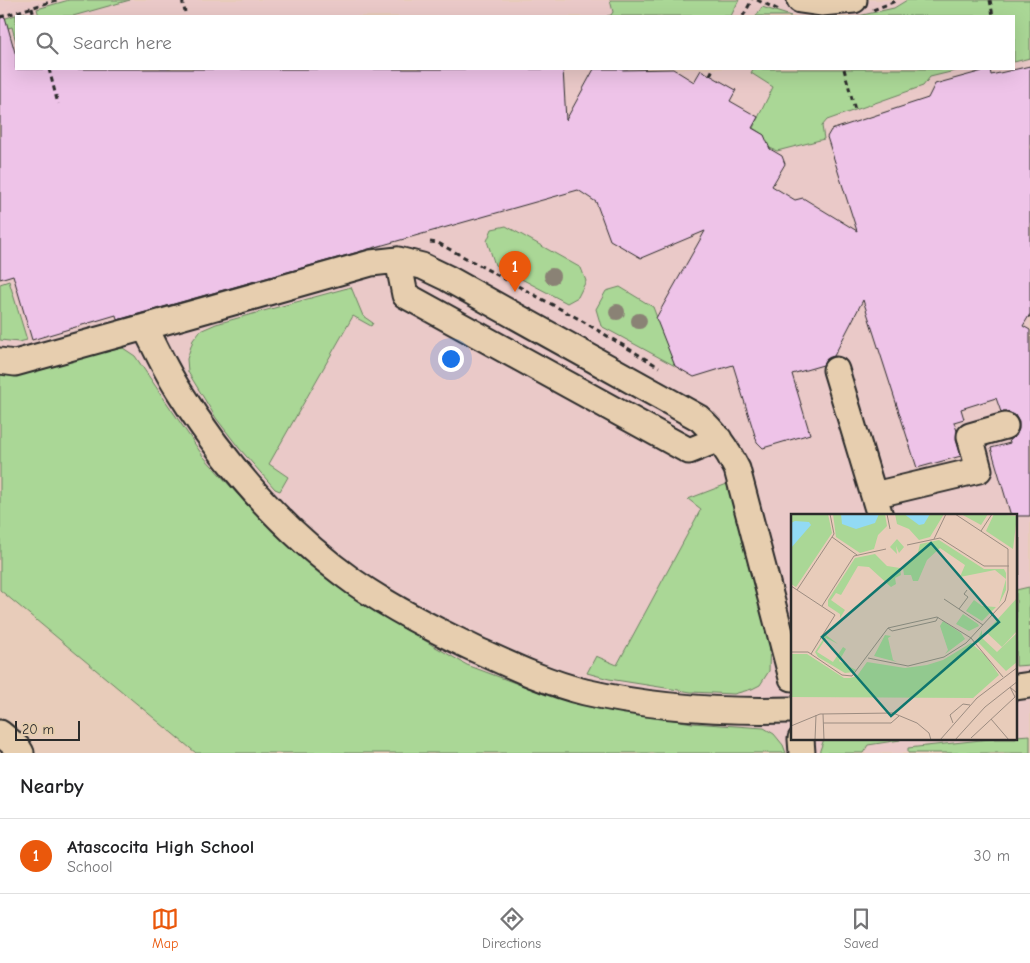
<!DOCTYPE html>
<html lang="en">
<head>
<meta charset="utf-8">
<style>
  :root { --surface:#fff; --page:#f6f6f6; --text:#202124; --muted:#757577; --line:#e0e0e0; --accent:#ea580c }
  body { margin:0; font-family:"Comic Neue",sans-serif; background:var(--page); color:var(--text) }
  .scale { position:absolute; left:15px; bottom:12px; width:65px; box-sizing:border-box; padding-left:5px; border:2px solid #2b2b2b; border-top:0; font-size:14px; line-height:18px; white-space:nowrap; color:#2b2b2b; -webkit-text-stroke:4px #e7ceaf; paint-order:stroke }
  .you { position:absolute; left:450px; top:358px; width:18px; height:18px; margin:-12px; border:4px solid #fff; border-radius:50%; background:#1a73e8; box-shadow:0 0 0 8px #1a73e833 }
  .badge { display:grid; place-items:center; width:32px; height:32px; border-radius:50%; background:var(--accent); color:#fff; font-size:16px; font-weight:700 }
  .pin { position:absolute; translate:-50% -41px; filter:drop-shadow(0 1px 2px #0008) }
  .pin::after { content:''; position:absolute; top:26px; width:18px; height:15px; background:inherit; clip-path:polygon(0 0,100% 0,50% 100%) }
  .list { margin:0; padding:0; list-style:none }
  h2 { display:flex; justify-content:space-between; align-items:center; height:65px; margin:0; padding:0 20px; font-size:21px }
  h2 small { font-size:16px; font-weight:400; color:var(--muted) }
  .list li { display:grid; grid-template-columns:32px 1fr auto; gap:15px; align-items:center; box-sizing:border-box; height:75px; padding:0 20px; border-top:1px solid var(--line) }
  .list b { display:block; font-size:19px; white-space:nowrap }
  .list p { margin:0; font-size:16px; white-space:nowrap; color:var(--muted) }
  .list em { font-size:16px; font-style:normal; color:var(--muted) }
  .icon { flex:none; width:28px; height:28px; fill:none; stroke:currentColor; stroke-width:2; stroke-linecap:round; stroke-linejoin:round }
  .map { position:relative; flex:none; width:1030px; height:753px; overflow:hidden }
  .search { position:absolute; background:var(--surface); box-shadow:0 5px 20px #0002; left:15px; right:15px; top:15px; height:55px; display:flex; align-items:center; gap:12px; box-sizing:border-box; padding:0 18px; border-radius:0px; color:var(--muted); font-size:19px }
  .sheet { height:140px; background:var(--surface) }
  nav { display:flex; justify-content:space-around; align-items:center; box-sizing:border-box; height:70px; border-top:1px solid var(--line); background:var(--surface); font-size:14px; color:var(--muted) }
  nav a { display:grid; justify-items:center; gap:2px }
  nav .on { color:var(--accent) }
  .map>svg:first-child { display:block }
  .built { fill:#eac9c8; fill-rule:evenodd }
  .green { fill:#aad796; stroke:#6a8160 }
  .building { fill:#eec3e8; stroke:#2b2b2b }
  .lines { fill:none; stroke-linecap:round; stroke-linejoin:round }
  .minor-casing { stroke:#2b2b2b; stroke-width:29 }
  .path { stroke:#2b2b2b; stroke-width:3; stroke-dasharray:5 4; stroke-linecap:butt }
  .minor { stroke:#e7ceaf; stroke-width:25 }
  .tree { fill:#8a8274 }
  .inset-road { fill:none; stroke:#9c8c81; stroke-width:1 }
  .view { fill:#0f766e; fill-opacity:0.15; stroke:#0f766e; stroke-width:2.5 }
  .inset-edge { fill:none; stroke:#2b2b2b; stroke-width:2.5 }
</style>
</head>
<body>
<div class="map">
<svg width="1030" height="753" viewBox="0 0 1030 753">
  <rect width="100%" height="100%" fill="#e8ccba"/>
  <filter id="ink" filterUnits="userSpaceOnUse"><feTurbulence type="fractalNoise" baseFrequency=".02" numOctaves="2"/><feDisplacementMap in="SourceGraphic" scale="10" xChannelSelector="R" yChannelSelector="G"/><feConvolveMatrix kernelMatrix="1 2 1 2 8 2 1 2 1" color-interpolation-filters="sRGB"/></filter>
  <g filter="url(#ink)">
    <!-- built -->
    <path class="built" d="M 0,0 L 1030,0 L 1030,753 L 198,753 L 0,581 ZM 16,16 L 1014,16 L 1014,69 L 16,69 ZM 792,516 L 1016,516 L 1016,739 L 792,739 Z"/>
    <!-- green -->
    <path class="green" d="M 69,0 L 130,0 L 73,16 L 39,16 L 37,9 Z
      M 610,0 L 739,0 L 731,16 L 607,16 L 611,15 L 613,12 Z
      M 907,0 L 1030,0 L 1030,58 L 1014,62 L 1014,16 L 858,16 L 894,8 Z
      M 762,7 L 791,16 L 756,16 Z
      M 25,12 L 26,16 L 16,16 L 16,42 L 12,27 L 0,30 L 0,20 Z
      M 753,69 L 963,69 L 930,77 L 923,86 L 827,120 L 822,126 L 824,139 L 777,151 L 765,146 L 766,141 L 764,135 L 753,128 L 773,87 L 751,73 Z
      M 506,226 L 581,268 L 586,281 L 578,297 L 567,303 L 495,265 L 487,241 L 492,229 Z
      M 9,281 L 27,340 L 19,342 L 0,340 L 0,284 Z
      M 351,287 L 363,316 L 373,323 L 371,326 L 353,316 L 269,464 L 288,477 L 280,491 L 275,489 L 239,448 L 216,418 L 188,372 L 187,359 L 193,340 L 200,331 L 216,324 Z
      M 620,287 L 653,307 L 675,366 L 601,326 L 596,309 L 606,291 Z
      M 123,348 L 135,356 L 203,456 L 249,507 L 302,559 L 356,597 L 432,645 L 467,665 L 542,693 L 613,710 L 692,723 L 764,728 L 774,734 L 783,745 L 786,753 L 196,753 L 0,590 L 0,375 Z
      M 727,484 L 770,634 L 769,671 L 760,685 L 752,689 L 734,694 L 691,692 L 609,679 L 587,673 L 596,656 L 617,665 L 701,509 L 688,499 Z
      M 1029,587 L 1030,665 L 1016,666 L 1016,590 Z
      M 1030,735 L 1030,753 L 908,753 L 908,748 L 990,739 L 1016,739 L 1016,736 Z
      M 824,739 L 900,739 L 900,740 L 868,745 L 863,753 L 819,753 Z"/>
    <!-- building -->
    <path class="building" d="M 5,17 L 16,56 L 16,69 L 563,69 L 566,120 L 594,69 L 620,69 L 623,70 L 673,69 L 694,82 L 701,70 L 736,90 L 730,101 L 758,117 L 752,128 L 764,135 L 770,149 L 782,156 L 785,164 L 772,186 L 795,200 L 803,198 L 857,231 L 827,137 L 831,130 L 928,98 L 935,84 L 990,69 L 991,75 L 1030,66 L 1030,314 L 1023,326 L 1030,330 L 1030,516 L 1011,516 L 991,448 L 1010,443 L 1009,440 L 1016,436 L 1019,429 L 1019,422 L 1015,415 L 1008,412 L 1001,412 L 996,398 L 961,409 L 964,419 L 954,422 L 957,431 L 956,440 L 961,456 L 917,468 L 863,300 L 834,356 L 826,360 L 823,365 L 792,374 L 810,434 L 763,448 L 757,442 L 733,365 L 694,377 L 675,366 L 656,318 L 705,231 L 641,258 L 610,240 L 596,202 L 578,190 L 117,320 L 116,315 L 32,340 L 13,275 L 0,279 L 0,18 Z"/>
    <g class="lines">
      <defs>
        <path id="minor" d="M 800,0 L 821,3 L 854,0
          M 398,260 L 405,295 L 689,451 L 719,439
          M 145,327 C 156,349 166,371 179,391 C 225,464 284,532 354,582 C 393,609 435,630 477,650 C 512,666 548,683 585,692 C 654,708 722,712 792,710
          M 0,361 L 15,363 L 145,327 L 371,263 L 398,260 L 422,266 L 447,278 L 699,418 C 716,433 727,449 737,469 L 792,678
          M 836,370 L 880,516
          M 874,495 L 979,470 L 970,436 L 1005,426
          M 1016,687 L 1030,685
          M 0,733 L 18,748 L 21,753
          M 801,739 L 802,753"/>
      </defs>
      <!-- minor casing -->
      <use href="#minor" class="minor-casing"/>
      <!-- path -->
      <path class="path" d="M 182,0 L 185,12
        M 757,0 L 779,10
        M 990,0 L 993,16
        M 32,8 L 34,16
        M 873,10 L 898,0
        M 743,16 L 752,0
        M 0,17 L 57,0
        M 49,69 L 58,104
        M 844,69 L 855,110
        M 710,75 L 713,69
        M 430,242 L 438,243 L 579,319 L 659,367
        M 1029,316 L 1030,317"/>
      <!-- minor -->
      <use href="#minor" class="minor"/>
    </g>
    <!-- trees -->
    <g class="tree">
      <circle cx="552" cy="276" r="8"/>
      <circle cx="617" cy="312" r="8"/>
      <circle cx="639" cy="321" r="8"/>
    </g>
  </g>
  <!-- overview -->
  <g transform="translate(791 514)">
    <rect width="226" height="226" fill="#e8ccba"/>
    <path d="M 0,0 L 37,0 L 41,19 L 5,73 L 0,70 ZM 42,0 L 94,0 L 96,12 L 87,21 L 83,35 L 69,39 L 45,23 ZM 104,0 L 153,0 L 139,23 L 128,26 L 118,15 L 106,10 ZM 170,0 L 197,0 L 190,11 ZM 203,0 L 226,2 L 222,35 L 195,17 ZM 106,25 L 113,33 L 108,39 L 105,32 L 106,40 L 99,33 ZM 148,26 L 193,55 L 213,55 L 215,59 L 215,76 L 208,90 L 215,65 L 204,56 L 169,63 L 174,51 L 149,34 L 136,46 L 127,67 L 122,67 L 120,61 L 113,61 L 112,54 L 126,42 L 129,30 ZM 84,40 L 96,52 L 109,54 L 110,61 L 104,64 L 105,70 L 100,73 L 78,53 L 67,52 L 50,81 L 45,79 L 40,86 L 54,96 L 49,104 L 49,100 L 37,92 L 37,86 L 64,44 ZM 226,84 L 226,117 L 211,133 L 195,118 ZM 183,86 L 191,92 L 205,93 L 191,107 L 175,97 ZM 172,100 L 187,110 L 188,112 L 178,117 L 165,110 ZM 152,107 L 170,119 L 174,125 L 154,140 L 157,136 L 149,112 ZM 191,116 L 191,124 L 206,138 L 226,119 L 226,148 L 215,157 L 186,127 ZM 35,121 L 47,130 L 35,124 L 26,138 L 42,148 L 52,133 L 55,135 L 48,147 L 65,156 L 63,158 L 54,159 L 27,143 L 24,138 ZM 94,121 L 100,122 L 97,124 L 102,146 L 106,148 L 83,142 ZM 180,129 L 195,142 L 208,161 L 182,184 L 0,183 L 0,140 L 16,140 L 53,164 L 59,164 L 66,162 L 76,148 L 114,154 L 136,151 L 152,146 Z" fill="#aad796"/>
    <path d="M 50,0 L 88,0 L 84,9 L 65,15 L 51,10 ZM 113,0 L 139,0 L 133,10 L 128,11 ZM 4,7 L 18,8 L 20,11 L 0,34 L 0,9 Z" fill="#92daf4"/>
    <path class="inset-road" d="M 96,0 L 99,15M 190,17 L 201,0M 41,23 L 66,41M 227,23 L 227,61M 143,25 L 155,0M 116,31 L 149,24 L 193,52 L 218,52M 0,72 L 44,101 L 20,140M 6,76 L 43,20 L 39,0M 153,85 L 192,111M 31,92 L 63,42 L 95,35M 168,95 L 177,83 L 173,80 L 176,76M 97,114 L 101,117 L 110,115 L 145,107 L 147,103M 0,138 L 17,138 L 51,161 L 61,162 L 97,114 L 146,103 L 180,124 L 212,163M 77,144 L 117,152 L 153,143 L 175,129 L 214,87 L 217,76 L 217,35 L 164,0M 224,183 L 219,173 L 227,180M 32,200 L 33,226M 200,205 L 218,226M 32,209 L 100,209 L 108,202M 162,209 L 159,201 L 172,190 L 179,191M 0,212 L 29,200 L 102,199 L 126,209 L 138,219 L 140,226M 180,224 L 224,183M 24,226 L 25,201M 149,226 L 186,184 L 227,153M 164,226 L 194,193 L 227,167"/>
    <path class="view" d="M 140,29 L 208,108 L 100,202 L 31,123 Z"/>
    <rect width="226" height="226" class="inset-edge"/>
  </g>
</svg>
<div class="scale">20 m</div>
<div class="you"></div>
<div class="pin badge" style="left:515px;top:292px">1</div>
<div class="search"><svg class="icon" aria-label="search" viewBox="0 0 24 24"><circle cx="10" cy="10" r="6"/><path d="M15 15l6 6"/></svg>Search here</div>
</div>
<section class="sheet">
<h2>Nearby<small></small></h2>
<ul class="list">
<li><span class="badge">1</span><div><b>Atascocita High School</b><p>School</p></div><em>30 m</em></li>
</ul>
</section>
<nav>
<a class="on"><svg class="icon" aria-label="map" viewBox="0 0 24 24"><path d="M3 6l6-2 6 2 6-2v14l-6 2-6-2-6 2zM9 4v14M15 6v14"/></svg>Map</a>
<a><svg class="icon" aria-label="directions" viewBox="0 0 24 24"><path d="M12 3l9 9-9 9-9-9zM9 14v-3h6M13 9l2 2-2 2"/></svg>Directions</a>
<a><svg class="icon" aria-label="saved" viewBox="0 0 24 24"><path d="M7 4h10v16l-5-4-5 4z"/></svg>Saved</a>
</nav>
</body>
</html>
